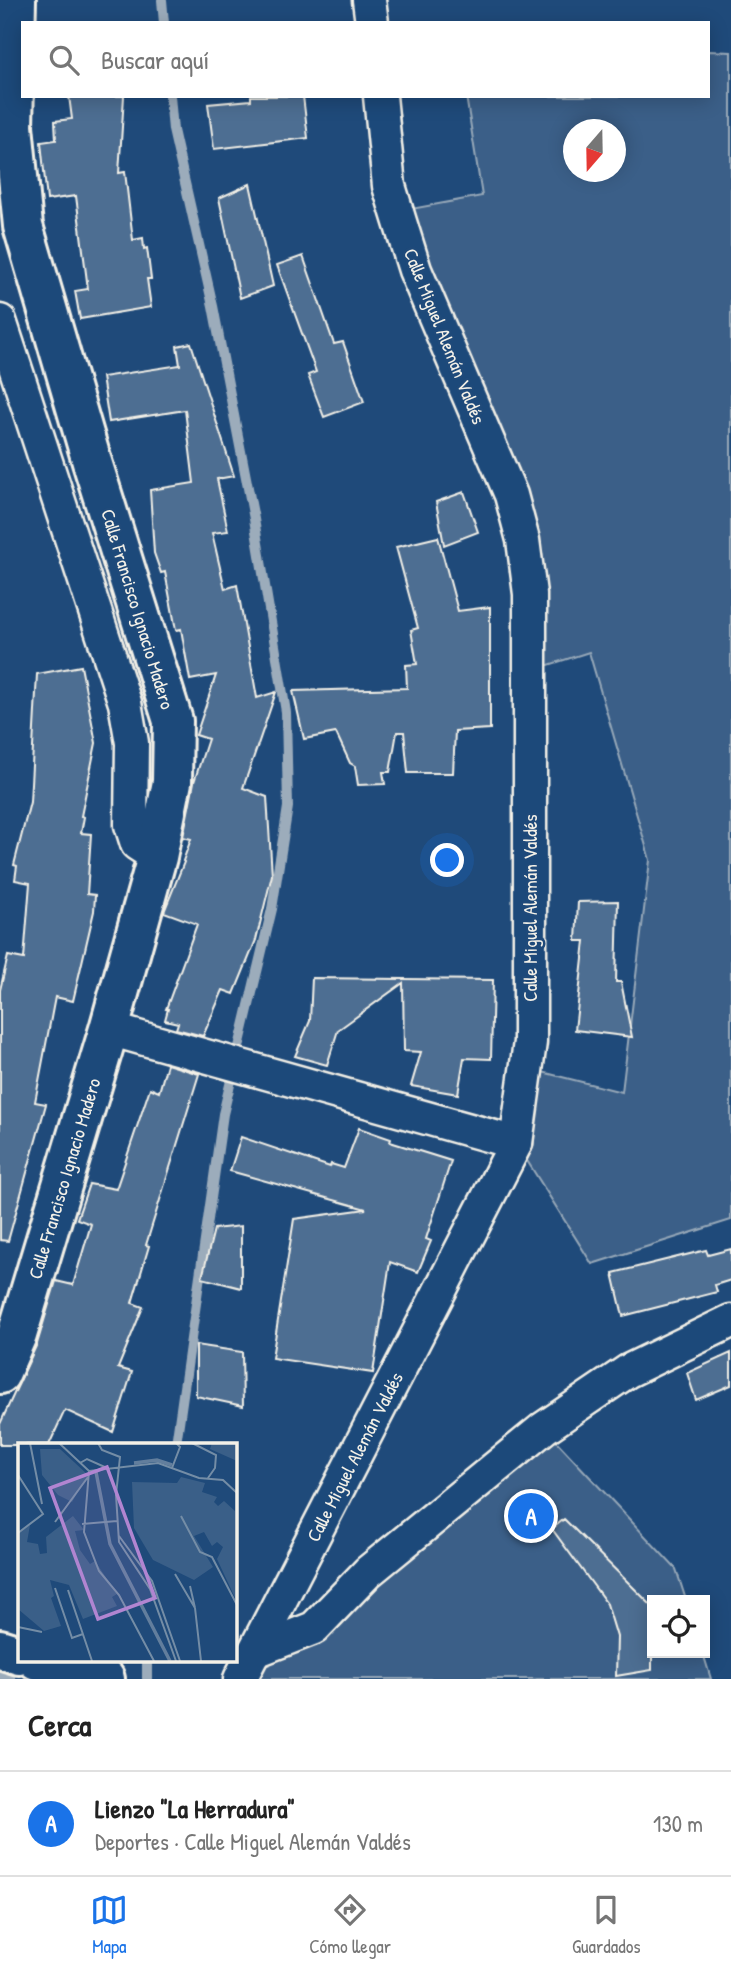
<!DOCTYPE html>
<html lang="es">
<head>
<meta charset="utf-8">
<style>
  :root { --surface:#fff; --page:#f2f2f2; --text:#222; --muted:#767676; --line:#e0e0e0; --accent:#1a73e8 }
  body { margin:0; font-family:"Patrick Hand",sans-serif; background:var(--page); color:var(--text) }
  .controls { position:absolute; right:21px; bottom:21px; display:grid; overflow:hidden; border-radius:0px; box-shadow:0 4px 18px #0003 }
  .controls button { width:63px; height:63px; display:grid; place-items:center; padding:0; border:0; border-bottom:2px solid var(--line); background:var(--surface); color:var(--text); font:35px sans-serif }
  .compass { position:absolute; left:563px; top:119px; width:63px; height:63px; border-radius:50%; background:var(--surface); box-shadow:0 4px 18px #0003; rotate:200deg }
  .you { position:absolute; left:448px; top:861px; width:24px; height:24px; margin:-18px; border:5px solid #fff; border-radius:50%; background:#1a73e8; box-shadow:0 0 0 10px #1a73e833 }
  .badge { display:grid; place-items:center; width:46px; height:46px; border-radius:50%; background:var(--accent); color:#fff; font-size:23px; font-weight:700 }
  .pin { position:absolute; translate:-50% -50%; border:4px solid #fff; box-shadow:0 2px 7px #0006 }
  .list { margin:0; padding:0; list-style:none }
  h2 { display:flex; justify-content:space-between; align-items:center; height:91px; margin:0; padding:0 28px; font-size:30px }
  h2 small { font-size:23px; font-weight:400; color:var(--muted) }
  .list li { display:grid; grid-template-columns:46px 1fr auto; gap:21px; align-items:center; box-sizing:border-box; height:105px; padding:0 28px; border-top:2px solid var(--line) }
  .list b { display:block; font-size:26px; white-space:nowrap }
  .list p { margin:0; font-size:23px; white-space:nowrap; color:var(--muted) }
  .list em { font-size:23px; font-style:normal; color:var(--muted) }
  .icon { flex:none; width:38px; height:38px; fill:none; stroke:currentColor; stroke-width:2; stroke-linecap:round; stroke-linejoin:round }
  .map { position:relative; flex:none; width:731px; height:1679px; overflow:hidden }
  .search { position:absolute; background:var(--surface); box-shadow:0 4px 18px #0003; left:21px; right:21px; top:21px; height:77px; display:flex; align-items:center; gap:18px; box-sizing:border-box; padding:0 24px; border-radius:0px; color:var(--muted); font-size:26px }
  .sheet { height:196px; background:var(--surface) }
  nav { display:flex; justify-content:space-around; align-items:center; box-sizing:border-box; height:98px; border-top:2px solid var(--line); background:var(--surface); font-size:19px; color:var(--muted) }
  nav a { display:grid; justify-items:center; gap:4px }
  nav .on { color:var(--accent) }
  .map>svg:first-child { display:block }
  .green { fill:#3a5f88; stroke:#97a8b8; stroke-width:2; fill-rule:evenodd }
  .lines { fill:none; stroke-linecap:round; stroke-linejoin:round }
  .stream { stroke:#9cacbb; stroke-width:10 }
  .building { fill:#4d6e92; stroke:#f4f1e8; stroke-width:2 }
  .minor-casing { stroke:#f4f1e8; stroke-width:37 }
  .secondary-casing { stroke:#f4f1e8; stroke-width:44 }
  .minor { stroke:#1f4a7a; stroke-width:32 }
  .secondary { stroke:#1f4a7a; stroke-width:38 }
  .labels { text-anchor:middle; stroke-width:5; stroke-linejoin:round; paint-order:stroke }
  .street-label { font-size:19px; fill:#f4f1e8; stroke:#1f4a7a }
  .inset-river { fill:none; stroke:#627e9d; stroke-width:3.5 }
  .inset-road { fill:none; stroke:#748da6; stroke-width:2 }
  .view { fill:#b185d1; fill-opacity:0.15; stroke:#b185d1; stroke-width:3.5 }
  .inset-edge { fill:none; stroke:#f4f1e8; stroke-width:3.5 }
</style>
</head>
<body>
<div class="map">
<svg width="731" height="1679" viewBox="0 0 731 1679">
  <rect width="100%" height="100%" fill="#1f4a7a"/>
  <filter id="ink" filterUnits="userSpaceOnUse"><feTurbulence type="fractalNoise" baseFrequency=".0143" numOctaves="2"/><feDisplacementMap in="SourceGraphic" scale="14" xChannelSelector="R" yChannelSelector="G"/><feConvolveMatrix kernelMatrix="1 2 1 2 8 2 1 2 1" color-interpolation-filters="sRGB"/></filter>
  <g filter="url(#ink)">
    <!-- green -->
    <path class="green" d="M 708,51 L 731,52 L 731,1220 L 592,1264 L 516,1143 L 526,1068 L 622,1092 L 650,860 L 589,652 L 530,671 L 530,594 L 415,270 L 411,209 L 482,196 L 466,96 L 708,96 ZM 574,130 L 616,130 L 616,172 L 574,172 Z
      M 544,1428 L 676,1569 L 686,1600 L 652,1600 L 652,1653 L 703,1653 L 711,1679 L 254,1679 L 255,1651 L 314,1628 Z"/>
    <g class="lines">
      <!-- stream -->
      <path class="stream" d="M 162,0 L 164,23
        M 170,96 L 173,130 L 213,306 L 254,519 L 286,712 L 288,807 L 272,909 L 223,1114 L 176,1444
        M 147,1660 L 147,1679
        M 0,1675 L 11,1679"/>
    </g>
    <!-- building -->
    <path class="building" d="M 69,96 L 124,96 L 119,173 L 125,172 L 133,240 L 143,238 L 144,249 L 147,248 L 151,279 L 147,279 L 151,307 L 80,319 L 75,291 L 88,289 L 76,196 L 47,200 L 41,142 L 56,140 L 55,121 L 72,119 Z
      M 251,96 L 303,96 L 308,138 L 214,149 L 208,104 L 251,100 Z
      M 250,184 L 273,286 L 240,298 L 219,198 Z
      M 303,256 L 334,344 L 343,342 L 364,402 L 324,417 L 308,375 L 316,372 L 277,265 Z
      M 191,343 L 234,476 L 217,479 L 228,531 L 212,533 L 225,589 L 237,585 L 257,698 L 276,692 L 243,788 L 267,797 L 272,875 L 256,940 L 234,994 L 223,990 L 203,1036 L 176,1029 L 178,1023 L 165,1020 L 168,1009 L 166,1009 L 197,924 L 164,912 L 184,862 L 183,861 L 191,839 L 183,837 L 194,782 L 208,739 L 196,735 L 216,675 L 190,680 L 181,629 L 176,630 L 165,572 L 161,573 L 154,553 L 150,490 L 194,483 L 185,410 L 109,422 L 102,377 L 180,365 L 177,346 Z
      M 464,492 L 478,532 L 444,545 L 436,502 Z
      M 438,537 L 458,611 L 490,607 L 490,729 L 455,731 L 453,773 L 408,773 L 404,732 L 397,732 L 390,772 L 383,772 L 385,784 L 358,785 L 355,766 L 350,763 L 336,733 L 304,739 L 293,691 L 407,688 L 406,665 L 417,664 L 411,630 L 418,628 L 396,547 Z
      M 81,666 L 96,743 L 81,816 L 84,817 L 81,833 L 91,834 L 87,894 L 95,895 L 94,911 L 73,1001 L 55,997 L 35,1102 L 46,1104 L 8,1241 L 0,1240 L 0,990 L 8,956 L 24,959 L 30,883 L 15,880 L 17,866 L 14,865 L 30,802 L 37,674 Z
      M 618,901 L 616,982 L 621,982 L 632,1037 L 575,1030 L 585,941 L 576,941 L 578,902 Z
      M 312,978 L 493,980 L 491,1059 L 464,1058 L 458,1094 L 411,1086 L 421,1052 L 404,1051 L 403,983 L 338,1030 L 327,1065 L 295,1056 L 310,1021 Z
      M 167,1064 L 199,1074 L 146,1245 L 149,1246 L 132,1303 L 143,1307 L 118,1368 L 132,1372 L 113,1432 L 65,1410 L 49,1445 L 0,1445 L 0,1424 L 37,1344 L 56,1281 L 73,1285 L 91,1224 L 77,1219 L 89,1184 L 116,1189 L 150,1088 L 159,1092 Z
      M 359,1128 L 391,1139 L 390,1142 L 451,1161 L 426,1239 L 431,1241 L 418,1272 L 390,1262 L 373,1373 L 272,1358 L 294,1219 L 366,1209 L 230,1171 L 241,1137 L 330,1167 L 331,1164 L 344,1168 Z
      M 241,1226 L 241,1288 L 202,1278 L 214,1229 Z
      M 731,1249 L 731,1280 L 715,1285 L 717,1292 L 623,1316 L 613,1273 L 706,1250 L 708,1255 Z
      M 196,1345 L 242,1352 L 243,1406 L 196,1396 Z
      M 731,1353 L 731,1385 L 696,1400 L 687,1373 Z
      M 564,1519 L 652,1606 L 652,1670 L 616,1676 L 617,1637 L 607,1604 L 552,1529 Z"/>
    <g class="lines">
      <defs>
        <g id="minor">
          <path d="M 369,0 L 372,23"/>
          <path d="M 0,321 L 125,703 L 132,743 L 131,825 L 137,844 L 157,857"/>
          <path d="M 109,1029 L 516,1143"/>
          <path d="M 255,1651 L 314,1628 L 368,1572 L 544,1428 L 628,1371 L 731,1321"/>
          <path id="s1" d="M 240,1679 L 516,1143 L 530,1042 L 530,594 L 523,540 L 511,495 L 415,270 L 400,222 L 389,186 L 380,96"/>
        </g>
        <g id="secondary">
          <path id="s2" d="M 0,1374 L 17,1335 L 109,1029 L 157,857 L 172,782 L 173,721 L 92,462 L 23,226 L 13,126 L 16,0"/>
          <path d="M 0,1649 L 19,1655"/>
          <path d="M 37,1660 L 105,1679"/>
        </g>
      </defs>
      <!-- minor casing -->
      <use href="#minor" class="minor-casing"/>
      <!-- secondary casing -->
      <use href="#secondary" class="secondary-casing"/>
      <!-- minor -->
      <use href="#minor" class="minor"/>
      <!-- secondary -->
      <use href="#secondary" class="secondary"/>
    </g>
  </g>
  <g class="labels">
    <!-- street labels -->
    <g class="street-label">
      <text transform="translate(445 336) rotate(68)" y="7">Calle Miguel Alemán Valdés</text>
      <text transform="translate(138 609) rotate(73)" y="7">Calle Francisco Ignacio Madero</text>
      <text transform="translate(530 908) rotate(-90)" y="7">Calle Miguel Alemán Valdés</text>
      <text dy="7" stroke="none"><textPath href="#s2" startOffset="206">Calle Francisco Ignacio Madero</textPath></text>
      <text dy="7" stroke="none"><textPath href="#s1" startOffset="250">Calle Miguel Alemán Valdés</textPath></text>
    </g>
  </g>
  <!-- overview -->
  <g transform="translate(18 1443)">
    <rect width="219" height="219" fill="#1f4a7a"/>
    <path d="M 194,0 L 219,0 L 219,18 L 192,6 ZM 22,6 L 42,6 L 70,32 L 54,59 L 40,52 L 24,32 ZM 163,34 L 187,40 L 184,49 L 199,54 L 196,59 L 200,63 L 206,58 L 217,68 L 219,159 L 199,116 L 205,104 L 199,99 L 194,103 L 186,89 L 176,93 L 195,124 L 176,137 L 135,117 L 116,85 L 114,39 L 159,40 ZM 55,73 L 66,87 L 57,88 L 62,107 L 72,121 L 77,118 L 99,151 L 94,154 L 99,163 L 65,176 L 51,142 L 32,137 L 36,153 L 33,155 L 43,183 L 26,188 L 0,166 L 0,90 L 12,82 L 9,99 L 20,101 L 22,111 L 29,110 L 28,94 Z" fill="#3a5f88"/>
    <path class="inset-river" d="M 116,20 L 139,17 L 154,22M 78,29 L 92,101 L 152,218"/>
    <path class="inset-road" d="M 12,0 L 24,61M 41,0 L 71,28 L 140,20 L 181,35 L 205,37 L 219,50M 80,0 L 84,7 L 102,14 L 98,52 L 101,99 L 132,146 L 158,218M 174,0 L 198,12 L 197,25 L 190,35M 62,20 L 69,16 L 89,25M 154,25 L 162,4 L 158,0M 71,28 L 66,89 L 81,128 L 101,152 L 136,218M 0,32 L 25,71 L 0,90M 163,73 L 182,109 L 194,114 L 219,162M 37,79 L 70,34M 64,81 L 99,78M 101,93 L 134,138 L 162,218M 157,131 L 177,165 L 183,218M 172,143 L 177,165M 37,145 L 54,195 L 65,191M 50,147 L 74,218M 0,184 L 24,189"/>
    <path class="view" d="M 89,24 L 137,155 L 80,176 L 32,45 Z"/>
    <rect width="219" height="219" class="inset-edge"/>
  </g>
</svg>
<div class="controls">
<button><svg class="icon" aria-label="locate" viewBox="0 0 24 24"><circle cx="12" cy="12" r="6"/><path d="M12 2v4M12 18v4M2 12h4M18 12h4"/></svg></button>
</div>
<svg class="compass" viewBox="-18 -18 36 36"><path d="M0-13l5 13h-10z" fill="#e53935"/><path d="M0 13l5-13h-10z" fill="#767676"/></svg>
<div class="you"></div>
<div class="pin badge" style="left:531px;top:1516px">A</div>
<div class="search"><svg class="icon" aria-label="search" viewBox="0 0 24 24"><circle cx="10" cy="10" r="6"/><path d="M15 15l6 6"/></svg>Buscar aquí</div>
</div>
<section class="sheet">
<h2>Cerca<small></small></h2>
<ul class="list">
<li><span class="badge">A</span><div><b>Lienzo &quot;La Herradura&quot;</b><p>Deportes · Calle Miguel Alemán Valdés</p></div><em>130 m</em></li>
</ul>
</section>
<nav>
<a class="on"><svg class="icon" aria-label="map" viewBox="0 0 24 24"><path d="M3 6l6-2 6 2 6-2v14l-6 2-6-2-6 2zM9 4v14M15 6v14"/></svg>Mapa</a>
<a><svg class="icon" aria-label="directions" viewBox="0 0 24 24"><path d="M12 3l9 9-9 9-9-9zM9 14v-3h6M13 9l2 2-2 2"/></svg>Cómo llegar</a>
<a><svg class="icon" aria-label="saved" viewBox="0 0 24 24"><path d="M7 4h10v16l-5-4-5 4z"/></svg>Guardados</a>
</nav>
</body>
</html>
